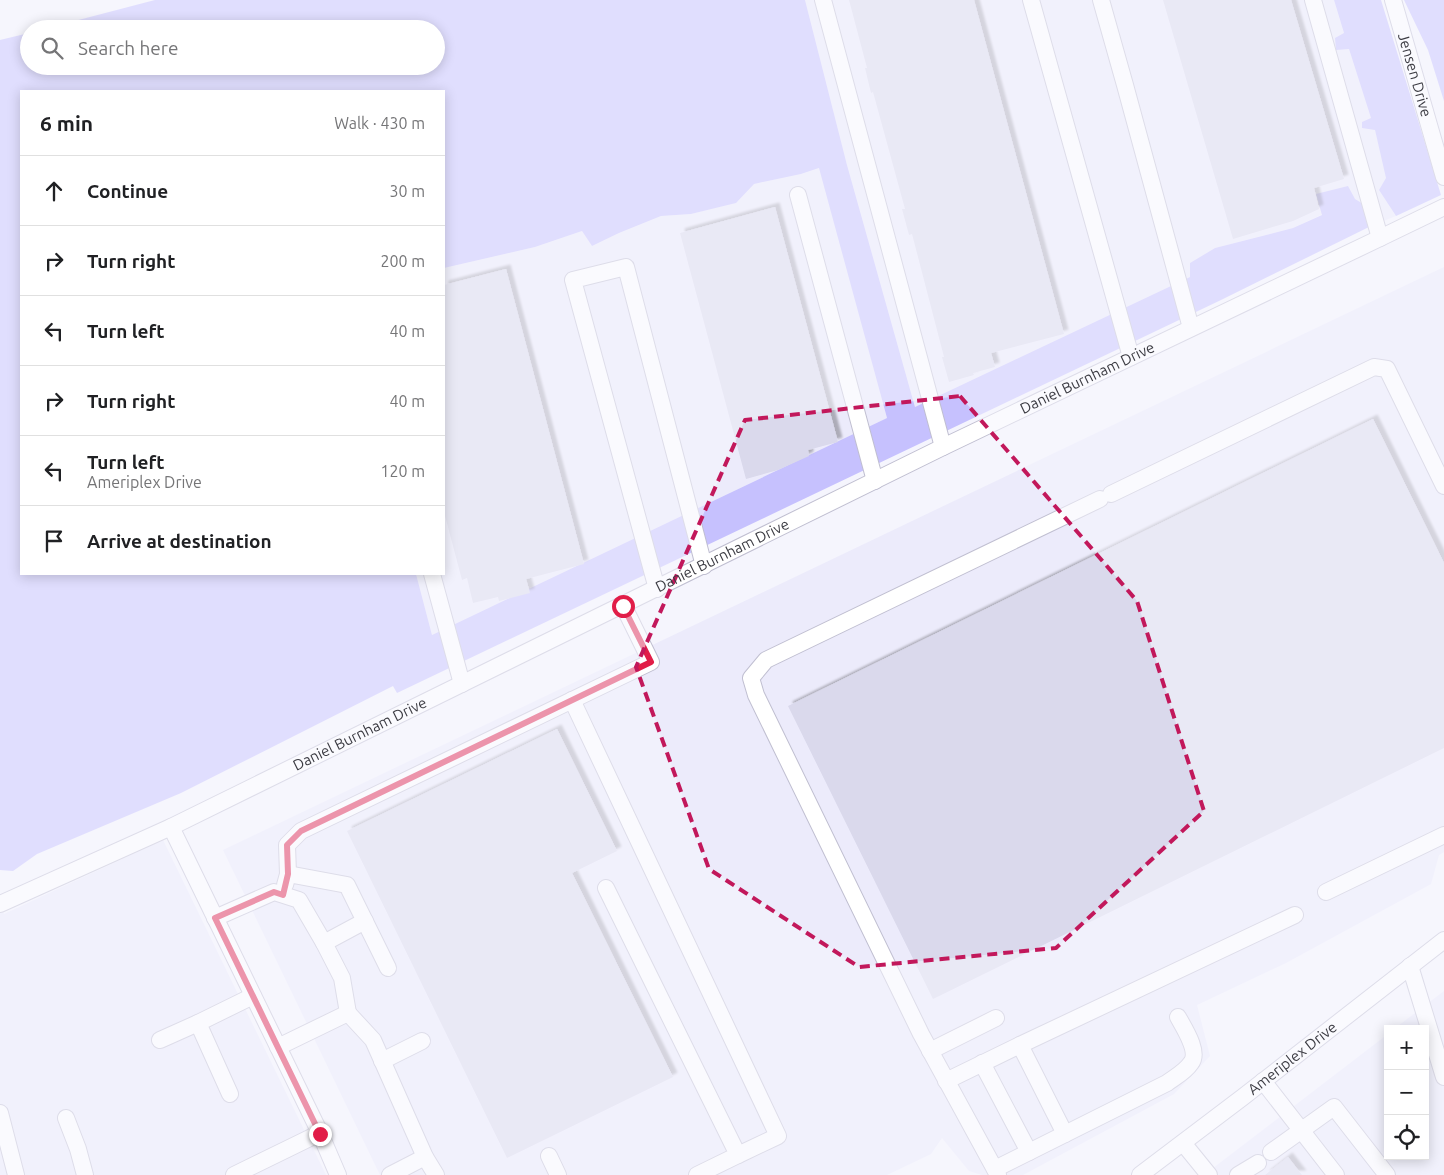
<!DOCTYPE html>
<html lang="en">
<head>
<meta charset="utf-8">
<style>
  :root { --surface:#fff; --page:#f2f2f2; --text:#202124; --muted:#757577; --line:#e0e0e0 }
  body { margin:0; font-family:Ubuntu,sans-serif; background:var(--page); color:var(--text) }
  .controls { position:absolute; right:15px; bottom:15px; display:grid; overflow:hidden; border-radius:0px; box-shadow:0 2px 12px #0003 }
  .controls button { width:45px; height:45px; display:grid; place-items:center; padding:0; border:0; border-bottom:1px solid var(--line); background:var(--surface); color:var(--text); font:25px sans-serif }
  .stop { position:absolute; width:15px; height:15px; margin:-11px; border:4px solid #e11d48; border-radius:50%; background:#fff }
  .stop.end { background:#e11d48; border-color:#fff; box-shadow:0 1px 5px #0008 }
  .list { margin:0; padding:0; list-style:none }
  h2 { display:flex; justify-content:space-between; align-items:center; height:65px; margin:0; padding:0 20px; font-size:21px }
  h2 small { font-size:16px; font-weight:400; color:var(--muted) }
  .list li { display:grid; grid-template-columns:32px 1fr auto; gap:15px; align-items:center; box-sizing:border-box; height:70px; padding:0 20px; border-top:1px solid var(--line) }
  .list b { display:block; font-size:19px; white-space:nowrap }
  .list p { margin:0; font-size:16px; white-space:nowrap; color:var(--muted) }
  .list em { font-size:16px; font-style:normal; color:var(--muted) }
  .icon { flex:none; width:28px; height:28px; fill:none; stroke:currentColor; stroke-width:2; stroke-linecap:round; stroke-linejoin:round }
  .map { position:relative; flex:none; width:1444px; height:1175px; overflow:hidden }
  .search { position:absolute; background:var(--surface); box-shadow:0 2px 12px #0003; left:20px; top:20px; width:425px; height:55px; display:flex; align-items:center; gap:12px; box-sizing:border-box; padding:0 18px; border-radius:28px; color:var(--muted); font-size:19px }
  .panel { position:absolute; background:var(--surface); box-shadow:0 2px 12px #0003; left:20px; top:90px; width:425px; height:485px; border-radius:0px }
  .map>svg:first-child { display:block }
  .built { fill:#ecebfb }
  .green { fill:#c6c1fe; fill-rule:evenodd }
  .building { fill:#dad9ec; filter:url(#shadow) }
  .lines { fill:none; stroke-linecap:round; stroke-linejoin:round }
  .minor-casing { stroke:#c0bfd1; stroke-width:18 }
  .minor { stroke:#fff; stroke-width:16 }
  .route { stroke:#e11d48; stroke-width:6 }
  .marked { fill:none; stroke:#c2185b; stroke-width:4; stroke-dasharray:10 6; stroke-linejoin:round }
  .labels { text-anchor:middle; stroke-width:4.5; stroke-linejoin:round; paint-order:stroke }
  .street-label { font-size:15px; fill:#3c3c43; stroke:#fff }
</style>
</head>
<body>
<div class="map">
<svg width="1444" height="1175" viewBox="0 0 1444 1175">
  <defs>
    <filter id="shadow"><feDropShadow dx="4.5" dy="-4.5" stdDeviation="1" flood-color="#0004"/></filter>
  </defs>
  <rect width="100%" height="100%" fill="#f5f5fd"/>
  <!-- built -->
  <path class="built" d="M 805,0 L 1334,0 L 1344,33 L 1336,49 L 1349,49 L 1375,130 L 1387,178 L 1379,190 L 1396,216 L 1373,225 L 1365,205 L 1355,199 L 1316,194 L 1323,214 L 1293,228 L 1215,248 L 1190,263 L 1190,277 L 915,407 L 847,165 Z
    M 820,168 L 887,418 L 432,635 L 416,574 L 444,574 L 444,268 L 535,247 L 582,231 L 592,246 L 619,233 L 661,216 L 691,214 L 735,203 L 753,184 L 801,174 Z
    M 1444,267 L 1444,852 L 1439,855 L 1431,884 L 1286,963 L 1197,1005 L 1210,1056 L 1174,1094 L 1023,1175 L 982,1175 L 969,1171 L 942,1138 L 931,1154 L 887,1175 L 380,1175 L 223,850 Z
    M 163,840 L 326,1175 L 0,1175 L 0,904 L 4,914 Z
    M 1444,991 L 1444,1175 L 1204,1175 L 1388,1034 L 1388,1156 L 1425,1156 L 1425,1029 L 1394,1029 Z"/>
  <!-- green -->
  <path class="green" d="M 155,0 L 805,0 L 847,165 L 915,407 L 1190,277 L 1190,263 L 1215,248 L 1293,228 L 1322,215 L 1316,194 L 1348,186 L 1355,199 L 1365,205 L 1373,225 L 1221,300 L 397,693 L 393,686 L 181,793 L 37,854 L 13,871 L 0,870 L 0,40 L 29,33 L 29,66 L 436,66 L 436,29 L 44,29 ZM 21,91 L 444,91 L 444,268 L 535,247 L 582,231 L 592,246 L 619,233 L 661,216 L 691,214 L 736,203 L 754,184 L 801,174 L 819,168 L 887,418 L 432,635 L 416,574 L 21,574 Z
    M 1334,0 L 1381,0 L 1441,195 L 1396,216 L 1379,190 L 1386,178 L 1375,130 L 1362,128 L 1362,122 L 1371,118 L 1349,49 L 1336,50 L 1335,38 L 1344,33 Z
    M 1404,0 L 1444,0 L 1444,101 L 1428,50 Z"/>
  <!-- building -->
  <path class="building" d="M 849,0 L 974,0 L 1064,334 L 991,353 L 995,367 L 973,373 L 974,375 L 949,382 L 942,357 L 944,357 L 912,234 L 909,235 L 902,209 L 905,209 L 873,92 L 871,93 L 865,68 L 867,68 Z
    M 1163,0 L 1291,0 L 1344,179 L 1314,188 L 1319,209 L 1293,221 L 1233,239 Z
    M 775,207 L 838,442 L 808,450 L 809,456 L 778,470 L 746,479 L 680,233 Z
    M 506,269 L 584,564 L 526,579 L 530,593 L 499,601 L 498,597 L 473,603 L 467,578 L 462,580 L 444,512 L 444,285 Z
    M 1373,419 L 1444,563 L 1444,748 L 933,999 L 788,706 Z
    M 557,729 L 617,851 L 572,873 L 673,1077 L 507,1158 L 347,831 Z
    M 1288,1157 L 1302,1175 L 1265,1175 Z"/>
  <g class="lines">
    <defs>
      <g id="minor">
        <path d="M 823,0 L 943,447"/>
        <path d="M 1031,0 L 1131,357"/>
        <path d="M 1101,0 L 1125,85 L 1191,328"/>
        <path d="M 1313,0 L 1380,238"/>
        <path id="s1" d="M 1393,0 L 1444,177"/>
        <path d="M 798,195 L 875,481"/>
        <path d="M 1111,494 L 1374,367 L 1387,369 L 1444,486"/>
        <path d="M 432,574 L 462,684"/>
        <path d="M 657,589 L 573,280 L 626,267 L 704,566"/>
        <path d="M 572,700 L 778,1136 L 738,1155"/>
        <path d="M 171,827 L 320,1133 L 338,1175"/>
        <path d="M 288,874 L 287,845 L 301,831 L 651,662 L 623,605"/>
        <path d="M 285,885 L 288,874 L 347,885 L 388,968"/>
        <path d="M 606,888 L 738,1155 L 697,1175"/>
        <path d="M 1326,892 L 1444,835"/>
        <path id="s2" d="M 0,904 L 171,827 L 943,447 L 1380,238 L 1444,207"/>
        <path d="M 215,918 L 274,892 L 299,900 L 324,943 L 342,978 L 348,1013 L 278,1047"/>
        <path d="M 324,943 L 365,921"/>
        <path d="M 1410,966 L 1444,1077"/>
        <path d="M 348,1013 L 373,1040 L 425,1157 L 436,1175"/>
        <path d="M 160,1040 L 198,1023"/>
        <path d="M 1020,1045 L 1295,915"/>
        <path d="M 930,1051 L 996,1018"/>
        <path d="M 382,1061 L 422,1041"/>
        <path d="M 982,1063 L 1029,1152"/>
        <path d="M 946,1081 L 1020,1045 L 1065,1134"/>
        <path d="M 1263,1081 L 1336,1175"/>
        <path d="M 230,1094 L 198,1023 L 253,996"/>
        <path d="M 0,1113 L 16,1175"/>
        <path d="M 66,1118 L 78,1149 L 85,1175"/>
        <path d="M 1183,1143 L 1209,1175"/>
        <path d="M 1271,1152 L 1334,1107 L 1387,1175"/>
        <path d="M 549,1156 L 558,1175"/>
        <path d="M 995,1169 L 1167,1083 C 1175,1077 1185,1072 1191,1063 C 1200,1052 1184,1028 1178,1017"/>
        <path d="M 234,1175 L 320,1133"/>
        <path d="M 390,1175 L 425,1157"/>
        <path d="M 998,1175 L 921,1034 L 756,695 L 751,678 L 766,660 L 1100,499"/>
        <path id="s3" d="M 1140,1175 L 1243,1097 L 1444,940"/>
        <path d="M 1238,1175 L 1258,1163"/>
      </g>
    </defs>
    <!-- minor casing -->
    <use href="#minor" class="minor-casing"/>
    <!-- minor -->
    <use href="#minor" class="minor"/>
  </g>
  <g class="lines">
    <!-- route -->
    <path class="route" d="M 320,1134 L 215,918 L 274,892 L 283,895 L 288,874 L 287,845 L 301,831 L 651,662 L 623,606"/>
  </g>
  <!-- marked area -->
  <path d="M0 0H1444V1175H0ZM 960,396 L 1137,601 L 1204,811 L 1056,948 L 859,967 L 709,869 L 636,667 L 745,420 Z" fill="#f5f5fd" fill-opacity=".55" fill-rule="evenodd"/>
  <path class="marked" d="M 960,396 L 1137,601 L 1204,811 L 1056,948 L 859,967 L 709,869 L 636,667 L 745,420 Z"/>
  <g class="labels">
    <!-- street labels -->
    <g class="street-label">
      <text dy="5" stroke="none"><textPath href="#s1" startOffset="78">Jensen Drive</textPath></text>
      <text dy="5" stroke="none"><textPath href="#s2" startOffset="1208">Daniel Burnham Drive</textPath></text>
      <text dy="5" stroke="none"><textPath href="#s2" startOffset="802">Daniel Burnham Drive</textPath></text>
      <text dy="5" stroke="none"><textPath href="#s2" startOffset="398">Daniel Burnham Drive</textPath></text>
      <text dy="5" stroke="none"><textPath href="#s3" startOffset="192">Ameriplex Drive</textPath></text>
    </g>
  </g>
</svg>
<div class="controls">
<button>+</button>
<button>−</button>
<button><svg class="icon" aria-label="locate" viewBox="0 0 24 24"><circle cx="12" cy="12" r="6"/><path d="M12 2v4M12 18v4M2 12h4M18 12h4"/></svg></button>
</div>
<div class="stop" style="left:623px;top:606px"></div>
<div class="stop end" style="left:320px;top:1134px"></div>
<div class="search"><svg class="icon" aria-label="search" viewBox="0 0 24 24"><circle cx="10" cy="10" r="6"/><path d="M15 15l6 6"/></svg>Search here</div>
<section class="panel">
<h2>6 min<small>Walk · 430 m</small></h2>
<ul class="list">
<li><svg class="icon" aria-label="ahead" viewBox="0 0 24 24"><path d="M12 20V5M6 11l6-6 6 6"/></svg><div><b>Continue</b></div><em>30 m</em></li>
<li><svg class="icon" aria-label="right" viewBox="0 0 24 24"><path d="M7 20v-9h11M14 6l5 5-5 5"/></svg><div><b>Turn right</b></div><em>200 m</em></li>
<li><svg class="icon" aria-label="left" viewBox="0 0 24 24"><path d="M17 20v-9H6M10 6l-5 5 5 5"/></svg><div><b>Turn left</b></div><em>40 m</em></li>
<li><svg class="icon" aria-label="right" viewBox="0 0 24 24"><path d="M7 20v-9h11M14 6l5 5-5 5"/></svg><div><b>Turn right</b></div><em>40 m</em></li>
<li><svg class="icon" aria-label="left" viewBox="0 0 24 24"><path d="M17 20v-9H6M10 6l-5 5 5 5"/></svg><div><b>Turn left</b><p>Ameriplex Drive</p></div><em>120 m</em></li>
<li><svg class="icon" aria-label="arrive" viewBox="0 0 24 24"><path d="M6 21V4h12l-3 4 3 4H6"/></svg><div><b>Arrive at destination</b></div></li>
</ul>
</section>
</div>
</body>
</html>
